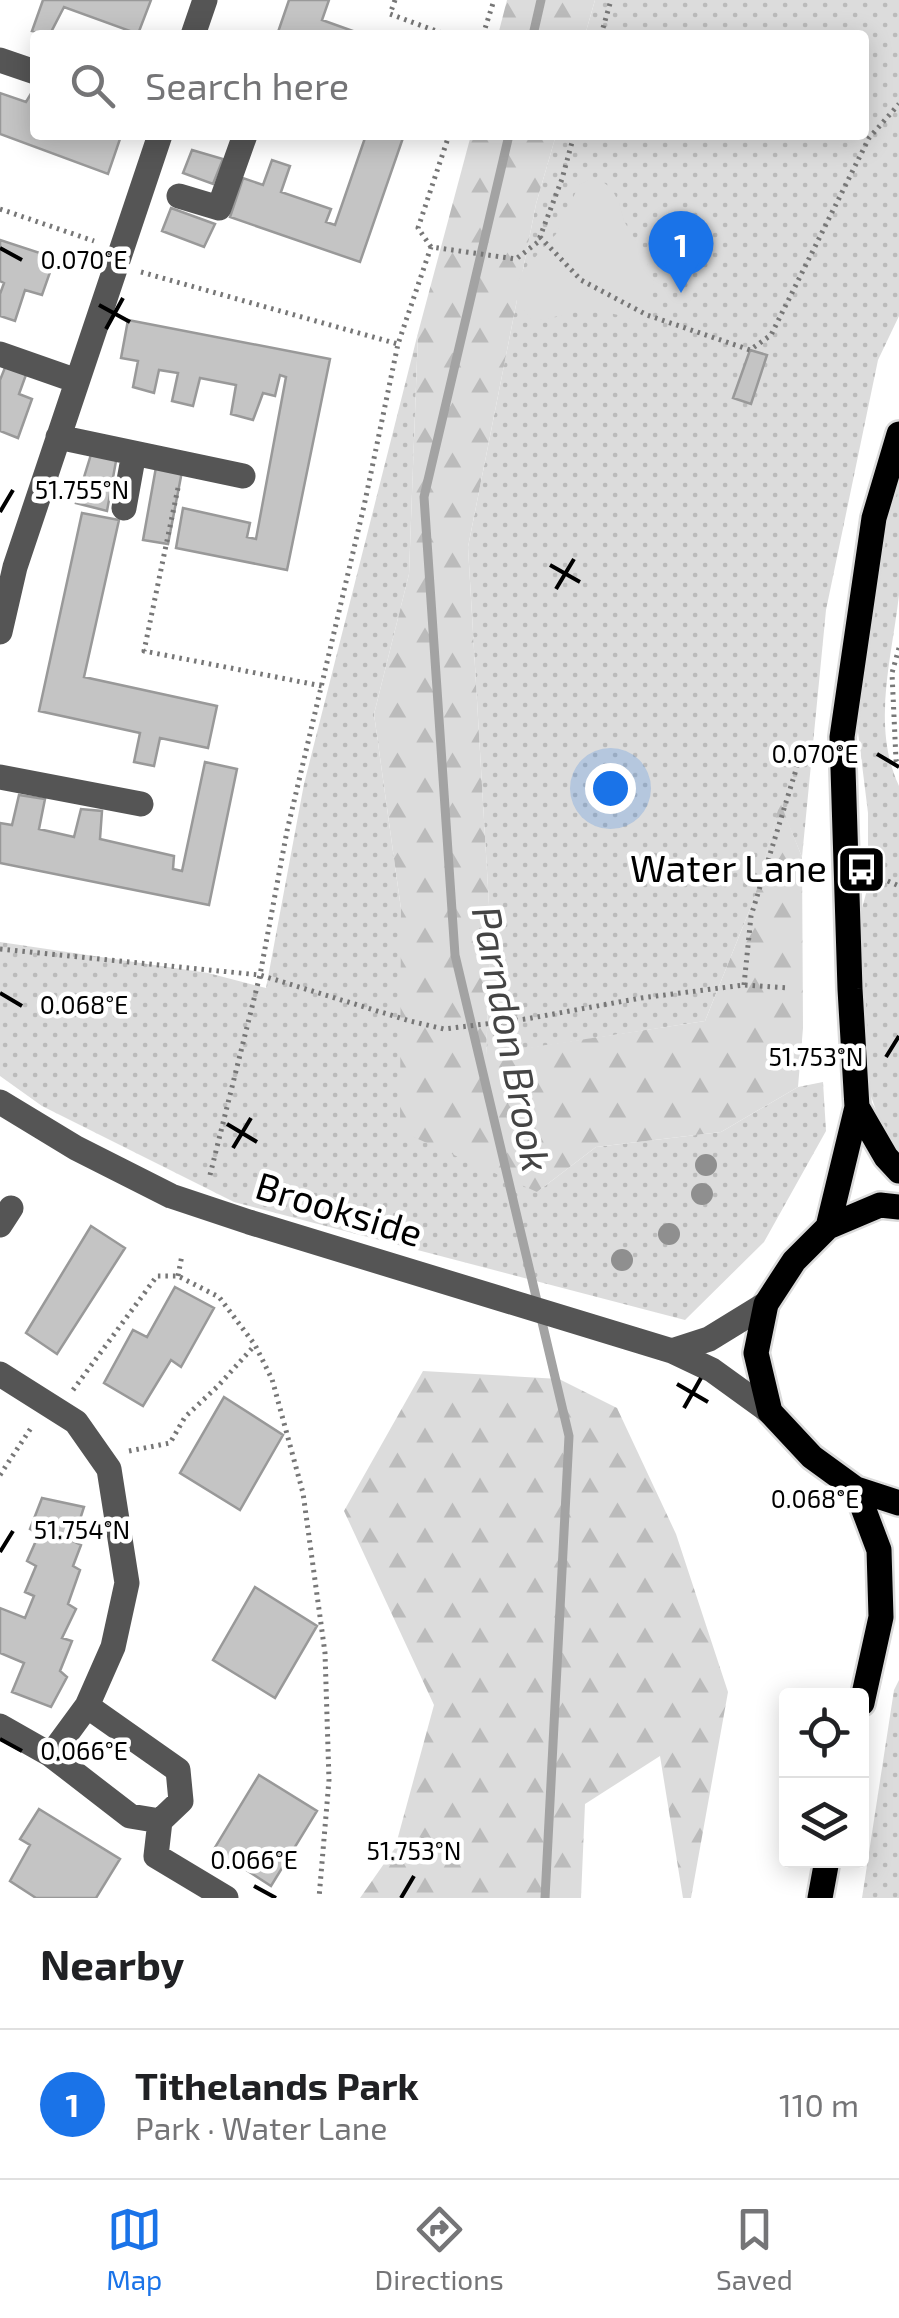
<!DOCTYPE html>
<html lang="en">
<head>
<meta charset="utf-8">
<style>
  :root { --surface:#fff; --page:#f6f6f6; --text:#202124; --muted:#757577; --line:#e0e0e0; --accent:#1a73e8 }
  body { margin:0; font-family:"Exo 2",sans-serif; background:var(--page); color:var(--text) }
  .controls { position:absolute; right:30px; bottom:30px; display:grid; overflow:hidden; border-radius:10px; box-shadow:0 5px 25px #0003 }
  .controls button { width:90px; height:90px; display:grid; place-items:center; padding:0; border:0; border-bottom:2px solid var(--line); background:var(--surface); color:var(--text); font:50px sans-serif }
  .you { position:absolute; left:610px; top:788px; width:35px; height:35px; margin:-25px; border:8px solid #fff; border-radius:50%; background:#1a73e8; box-shadow:0 0 0 15px #1a73e833 }
  .badge { display:grid; place-items:center; width:65px; height:65px; border-radius:50%; background:var(--accent); color:#fff; font-size:32px; font-weight:700 }
  .pin { position:absolute; translate:-50% -82px; filter:drop-shadow(0 2px 5px #0008) }
  .pin::after { content:''; position:absolute; top:52px; width:35px; height:30px; background:inherit; clip-path:polygon(0 0,100% 0,50% 100%) }
  .list { margin:0; padding:0; list-style:none }
  h2 { display:flex; justify-content:space-between; align-items:center; height:130px; margin:0; padding:0 40px; font-size:42px }
  h2 small { font-size:32px; font-weight:400; color:var(--muted) }
  .list li { display:grid; grid-template-columns:65px 1fr auto; gap:30px; align-items:center; box-sizing:border-box; height:150px; padding:0 40px; border-top:2px solid var(--line) }
  .list b { display:block; font-size:38px; white-space:nowrap }
  .list p { margin:0; font-size:32px; white-space:nowrap; color:var(--muted) }
  .list em { font-size:32px; font-style:normal; color:var(--muted) }
  .icon { flex:none; width:55px; height:55px; fill:none; stroke:currentColor; stroke-width:2; stroke-linecap:round; stroke-linejoin:round }
  .map { position:relative; flex:none; width:899px; height:1898px; overflow:hidden }
  .search { position:absolute; background:var(--surface); box-shadow:0 5px 25px #0003; left:30px; right:30px; top:30px; height:110px; display:flex; align-items:center; gap:25px; box-sizing:border-box; padding:0 35px; border-radius:10px; color:var(--muted); font-size:38px }
  .sheet { height:280px; background:var(--surface) }
  nav { display:flex; justify-content:space-around; align-items:center; box-sizing:border-box; height:140px; border-top:2px solid var(--line); background:var(--surface); font-size:28px; color:var(--muted) }
  nav a { display:grid; justify-items:center; gap:5px }
  nav .on { color:var(--accent) }
  .map>svg:first-child { display:block }
  .grass { fill:url(#grass-dots) }
  .forest { fill:url(#forest-firs) }
  .park { fill:#dcdcdc }
  .lines { fill:none; stroke-linecap:round; stroke-linejoin:round }
  .stream { stroke:#a3a3a3; stroke-width:9 }
  .building { fill:#c4c4c4; stroke:#999; stroke-width:2.5 }
  .major-casing { stroke:#dbdbdb; stroke-width:30 }
  .path { stroke:#777; stroke-width:5; stroke-dasharray:2.5 5; stroke-linecap:butt }
  .minor { stroke:#555; stroke-width:25 }
  .major { stroke:#000; stroke-width:25 }
  .tree { fill:#8f8f8f }
  .ticks { fill:none; stroke:#000; stroke-width:4 }
  .labels { text-anchor:middle; stroke-width:9; stroke-linejoin:round; paint-order:stroke }
  .poi-label { font-size:38px; fill:#000; stroke:#fff; text-anchor:end }
  .street-label { font-size:38px; fill:#000; stroke:#fff }
  .water-label { font-size:40px; font-style:italic; fill:#444; stroke:#fff }
  .ticks-label { font-size:25px; text-anchor:middle; fill:#000; stroke:#fff; stroke-width:9; stroke-linejoin:round; paint-order:stroke }
</style>
</head>
<body>
<div class="map">
<svg width="899" height="1898" viewBox="0 0 899 1898">
  <defs>
    <pattern id="grass-dots" width="8" height="8" patternUnits="userSpaceOnUse" patternTransform="scale(2.5)"><rect width="8" height="8" fill="#dcdcdc"/><path d="M2 2h.1M6 6h.1" fill="none" stroke="#bbb" stroke-width="1.8" stroke-linecap="round"/></pattern>
    <pattern id="forest-firs" width="22" height="20" patternUnits="userSpaceOnUse" patternTransform="scale(2.5)"><rect width="22" height="20" fill="#dcdcdc"/><path d="M5 1l3.5 6h-7zM16 11l3.5 6h-7z" fill="#bbb"/></pattern>
  </defs>
  <rect width="100%" height="100%" fill="#fff"/>
  <!-- grass -->
  <path class="grass" d="M 595,0 L 899,0 L 899,316 L 878,360 L 826,610 L 802,857 L 780,804 L 754,899 L 705,1021 L 486,1055 L 491,939 L 468,547 L 536,204 L 556,135 L 864,135 L 864,35 L 585,35 Z
    M 418,333 L 409,574 L 374,714 L 401,909 L 537,1192 L 596,1147 L 721,1132 L 798,1087 L 823,1082 L 826,1131 L 764,1242 L 685,1320 L 234,1202 L 42,1106 L 0,1076 L 0,942 L 208,973 L 266,988 L 304,784 Z
    M 899,479 C 899,516 899,559 899,595 C 892,658 871,726 899,786 L 899,1152 C 884,1134 877,1114 870,1093 L 861,912 L 868,886 L 868,813 L 858,732 L 875,573 Z
    M 899,1680 L 899,1898 L 862,1898 L 894,1690 Z"/>
  <!-- forest -->
  <path class="forest" d="M 507,0 L 595,0 L 585,35 L 498,35 Z
    M 471,135 L 556,135 L 536,204 L 468,547 L 491,939 L 486,1054 L 705,1021 L 754,899 L 780,802 L 802,857 L 803,1028 L 798,1087 L 721,1132 L 596,1147 L 537,1192 L 400,1131 L 401,909 L 374,714 L 409,574 L 418,333 Z
    M 423,1371 L 559,1379 L 617,1408 L 676,1534 L 728,1692 L 691,1898 L 683,1898 L 660,1756 L 585,1804 L 581,1898 L 360,1898 L 395,1848 L 434,1705 L 344,1511 Z"/>
  <!-- park -->
  <path class="park" d="M 591,179 L 603,182 L 612,189 L 619,203 L 624,221 L 644,255 L 654,281 L 647,315 L 651,317 L 645,321 C 627,319 607,310 589,310 C 568,311 554,320 532,320 L 517,300 L 517,286 L 521,273 L 556,234 L 579,185 Z"/>
  <g class="lines">
    <!-- stream -->
    <path class="stream" d="M 533,35 L 541,0
      M 509,135 L 424,497 L 455,955 L 569,1436 L 545,1898"/>
  </g>
  <!-- building -->
  <path class="building" d="M 43,0 L 151,0 L 138,34 L 64,7 L 50,34 L 32,31 Z
    M 289,0 L 329,0 L 322,20 L 364,35 L 277,35 Z
    M 35,87 L 35,135 L 121,136 L 108,174 L 0,134 L 0,93 L 26,102 Z
    M 366,135 L 404,135 L 360,262 L 230,217 L 243,178 L 263,185 L 272,160 L 290,166 L 281,192 L 331,209 L 326,222 L 335,225 Z
    M 192,150 L 223,159 L 213,184 L 183,173 Z
    M 171,208 L 215,224 L 204,247 L 162,231 Z
    M 0,240 L 55,258 L 42,295 L 25,290 L 15,321 L 0,316 L 0,294 L 4,283 L 0,281 Z
    M 128,320 L 330,359 L 287,570 L 176,548 L 183,508 L 250,523 L 247,537 L 256,539 L 286,377 L 280,375 L 275,396 L 263,393 L 253,420 L 231,414 L 236,385 L 200,378 L 193,406 L 172,401 L 178,373 L 159,370 L 154,393 L 133,387 L 138,361 L 121,358 Z
    M 750,350 L 767,355 L 751,404 L 733,398 Z
    M 6,365 L 27,372 L 19,394 L 32,399 L 18,438 L 0,431 L 0,380 Z
    M 93,448 L 118,450 L 107,511 L 76,503 Z
    M 158,456 L 184,461 L 168,544 L 143,540 Z
    M 82,513 L 119,520 L 84,677 L 217,706 L 208,748 L 160,738 L 154,766 L 134,762 L 140,733 L 39,711 Z
    M 205,762 L 237,769 L 209,905 L 0,863 L 0,823 L 12,825 L 19,795 L 45,799 L 39,829 L 74,837 L 81,809 L 102,811 L 100,839 L 174,856 L 173,869 L 182,871 Z
    M 91,1226 L 125,1248 L 57,1354 L 26,1333 Z
    M 175,1287 L 214,1308 L 181,1367 L 171,1360 L 143,1406 L 104,1383 L 133,1330 L 147,1337 Z
    M 224,1397 L 283,1435 L 240,1510 L 180,1473 Z
    M 42,1498 L 84,1507 L 73,1541 L 81,1545 L 73,1566 L 80,1570 L 68,1604 L 76,1609 L 62,1638 L 72,1641 L 60,1671 L 67,1677 L 51,1707 L 12,1692 L 24,1663 L 0,1653 L 0,1608 L 25,1618 L 34,1596 L 25,1592 L 36,1566 L 27,1561 L 39,1534 L 30,1529 Z
    M 255,1587 L 317,1626 L 275,1698 L 213,1660 Z
    M 259,1775 L 317,1811 L 271,1886 L 214,1849 Z
    M 39,1809 L 120,1859 L 96,1898 L 36,1898 L 10,1881 L 30,1845 L 20,1839 Z"/>
  <g class="lines">
    <defs>
      <path id="major" d="M 857,1107 L 886,1157 L 899,1171
        M 899,1207 L 880,1205 L 828,1227 L 794,1261 L 766,1304 L 756,1353 L 770,1412 L 812,1457 L 856,1489 L 899,1503
        M 828,1227 L 857,1107 L 850,989 L 842,737 L 874,518 L 899,434
        M 856,1489 L 879,1550 L 881,1617 L 862,1703
        M 820,1898 L 827,1860"/>
    </defs>
    <!-- major casing -->
    <use href="#major" class="major-casing"/>
    <!-- path -->
    <path class="path" d="M 395,0 L 390,14 L 447,35
      M 483,35 L 494,0
      M 601,35 L 611,0
      M 0,209 L 94,241
      M 540,237 L 581,280 L 647,315 L 750,350 L 771,335 L 869,138 L 899,104
      M 431,247 L 418,228 L 449,135
      M 141,272 L 398,344
      M 178,488 L 144,651 L 322,686
      M 899,648 L 892,673 L 896,760 L 899,767
      M 874,875 L 899,886
      M 0,949 L 260,975 L 410,1021 L 444,1029 L 526,1019 L 641,998 L 744,985 L 789,988
      M 744,985 L 751,916 L 803,747
      M 210,1175 L 260,975 L 287,831 L 364,506 L 398,344 L 431,247 L 516,259 L 538,242 L 562,179 L 574,135
      M 178,1276 L 182,1255
      M 73,1390 L 157,1276 L 178,1276 L 219,1297 L 255,1345 L 272,1379 L 303,1493 L 325,1653 L 329,1780 L 319,1898
      M 129,1451 L 170,1443 L 185,1417 L 218,1386 L 255,1345
      M 0,1475 L 31,1428"/>
    <!-- minor -->
    <path class="minor" d="M 193,35 L 205,0
      M 0,60 L 35,72
      M 179,196 L 219,208 L 245,135
      M 0,354 L 77,381
      M 58,437 L 243,476
      M 124,508 L 134,453
      M 0,632 L 15,567 L 160,135
      M 0,777 L 141,804
      M 0,1102 L 76,1148 L 171,1196 L 249,1222 L 672,1351 L 712,1370 L 770,1412
      M 0,1225 L 11,1208
      M 672,1351 L 709,1339 L 766,1304
      M 0,1374 L 76,1422 L 109,1469 L 127,1583 L 113,1647 L 87,1706 L 51,1755 L 0,1726
      M 51,1755 L 130,1816 L 160,1821 L 181,1801 L 178,1770 L 87,1706
      M 160,1821 L 156,1856 L 226,1898"/>
    <!-- major -->
    <use href="#major" class="major"/>
  </g>
  <!-- trees -->
  <g class="tree">
    <circle cx="706" cy="1165" r="11"/>
    <circle cx="702" cy="1194" r="11"/>
    <circle cx="669" cy="1234" r="11"/>
    <circle cx="622" cy="1260" r="11"/>
  </g>
  <!-- ticks -->
  <path class="ticks" d="M 0,248 L 22,260M 99,305 L 130,322M 106,329 L 123,298M 0,512 L 13,490M 550,565 L 580,582M 556,589 L 574,559M 877,754 L 899,767M 0,993 L 22,1006M 886,1057 L 899,1036M 227,1124 L 257,1142M 233,1148 L 251,1118M 677,1384 L 708,1402M 684,1408 L 701,1378M 877,1500 L 899,1512M 0,1552 L 13,1531M 0,1739 L 22,1751M 254,1886 L 276,1898M 401,1898 L 414,1876"/>
  <!-- icons -->
  <defs>
    <symbol id="bus-square" viewBox="-11 -11 22 22"><rect x="-9" y="-9" width="18" height="18" rx="4" fill="#000" stroke="#fff"/><path d="M-5-6H5V4H4V6H2V4H-2V6H-4V4H-5ZM-3.5-4V0h7V-4ZM-3.5 1.2v1.5H-2V1.2ZM2 1.2v1.5H3.5V1.2Z" fill="#fff"/></symbol>
  </defs>
  <g fill-rule="evenodd">
    <use href="#bus-square" x="834" y="842" width="55" height="55"/>
  </g>
  <g class="labels">
    <!-- poi labels -->
    <g class="poi-label">
      <text x="827" y="882">Water Lane</text>
    </g>
    <!-- street labels -->
    <g class="street-label">
      <text transform="translate(339 1210) rotate(17)" y="13">Brookside</text>
    </g>
    <!-- water labels -->
    <g class="water-label">
      <text transform="translate(511 1039) rotate(79)" y="14">Parndon Brook</text>
    </g>
  </g>
  <g class="ticks-label">
    <text x="84" y="269">0.070°E</text>
    <text x="82" y="499">51.755°N</text>
    <text x="815" y="763">0.070°E</text>
    <text x="84" y="1014">0.068°E</text>
    <text x="816" y="1066">51.753°N</text>
    <text x="815" y="1508">0.068°E</text>
    <text x="82" y="1539">51.754°N</text>
    <text x="84" y="1760">0.066°E</text>
    <text x="414" y="1860">51.753°N</text>
    <text x="254" y="1869">0.066°E</text>
  </g>
</svg>
<div class="controls">
<button><svg class="icon" aria-label="locate" viewBox="0 0 24 24"><circle cx="12" cy="12" r="6"/><path d="M12 2v4M12 18v4M2 12h4M18 12h4"/></svg></button>
<button><svg class="icon" aria-label="layers" viewBox="0 0 24 24"><path d="M12 4l9 5-9 5-9-5zM3 14l9 5 9-5"/></svg></button>
</div>
<div class="you"></div>
<div class="pin badge" style="left:681px;top:293px">1</div>
<div class="search"><svg class="icon" aria-label="search" viewBox="0 0 24 24"><circle cx="10" cy="10" r="6"/><path d="M15 15l6 6"/></svg>Search here</div>
</div>
<section class="sheet">
<h2>Nearby<small></small></h2>
<ul class="list">
<li><span class="badge">1</span><div><b>Tithelands Park</b><p>Park · Water Lane</p></div><em>110 m</em></li>
</ul>
</section>
<nav>
<a class="on"><svg class="icon" aria-label="map" viewBox="0 0 24 24"><path d="M3 6l6-2 6 2 6-2v14l-6 2-6-2-6 2zM9 4v14M15 6v14"/></svg>Map</a>
<a><svg class="icon" aria-label="directions" viewBox="0 0 24 24"><path d="M12 3l9 9-9 9-9-9zM9 14v-3h6M13 9l2 2-2 2"/></svg>Directions</a>
<a><svg class="icon" aria-label="saved" viewBox="0 0 24 24"><path d="M7 4h10v16l-5-4-5 4z"/></svg>Saved</a>
</nav>
</body>
</html>
